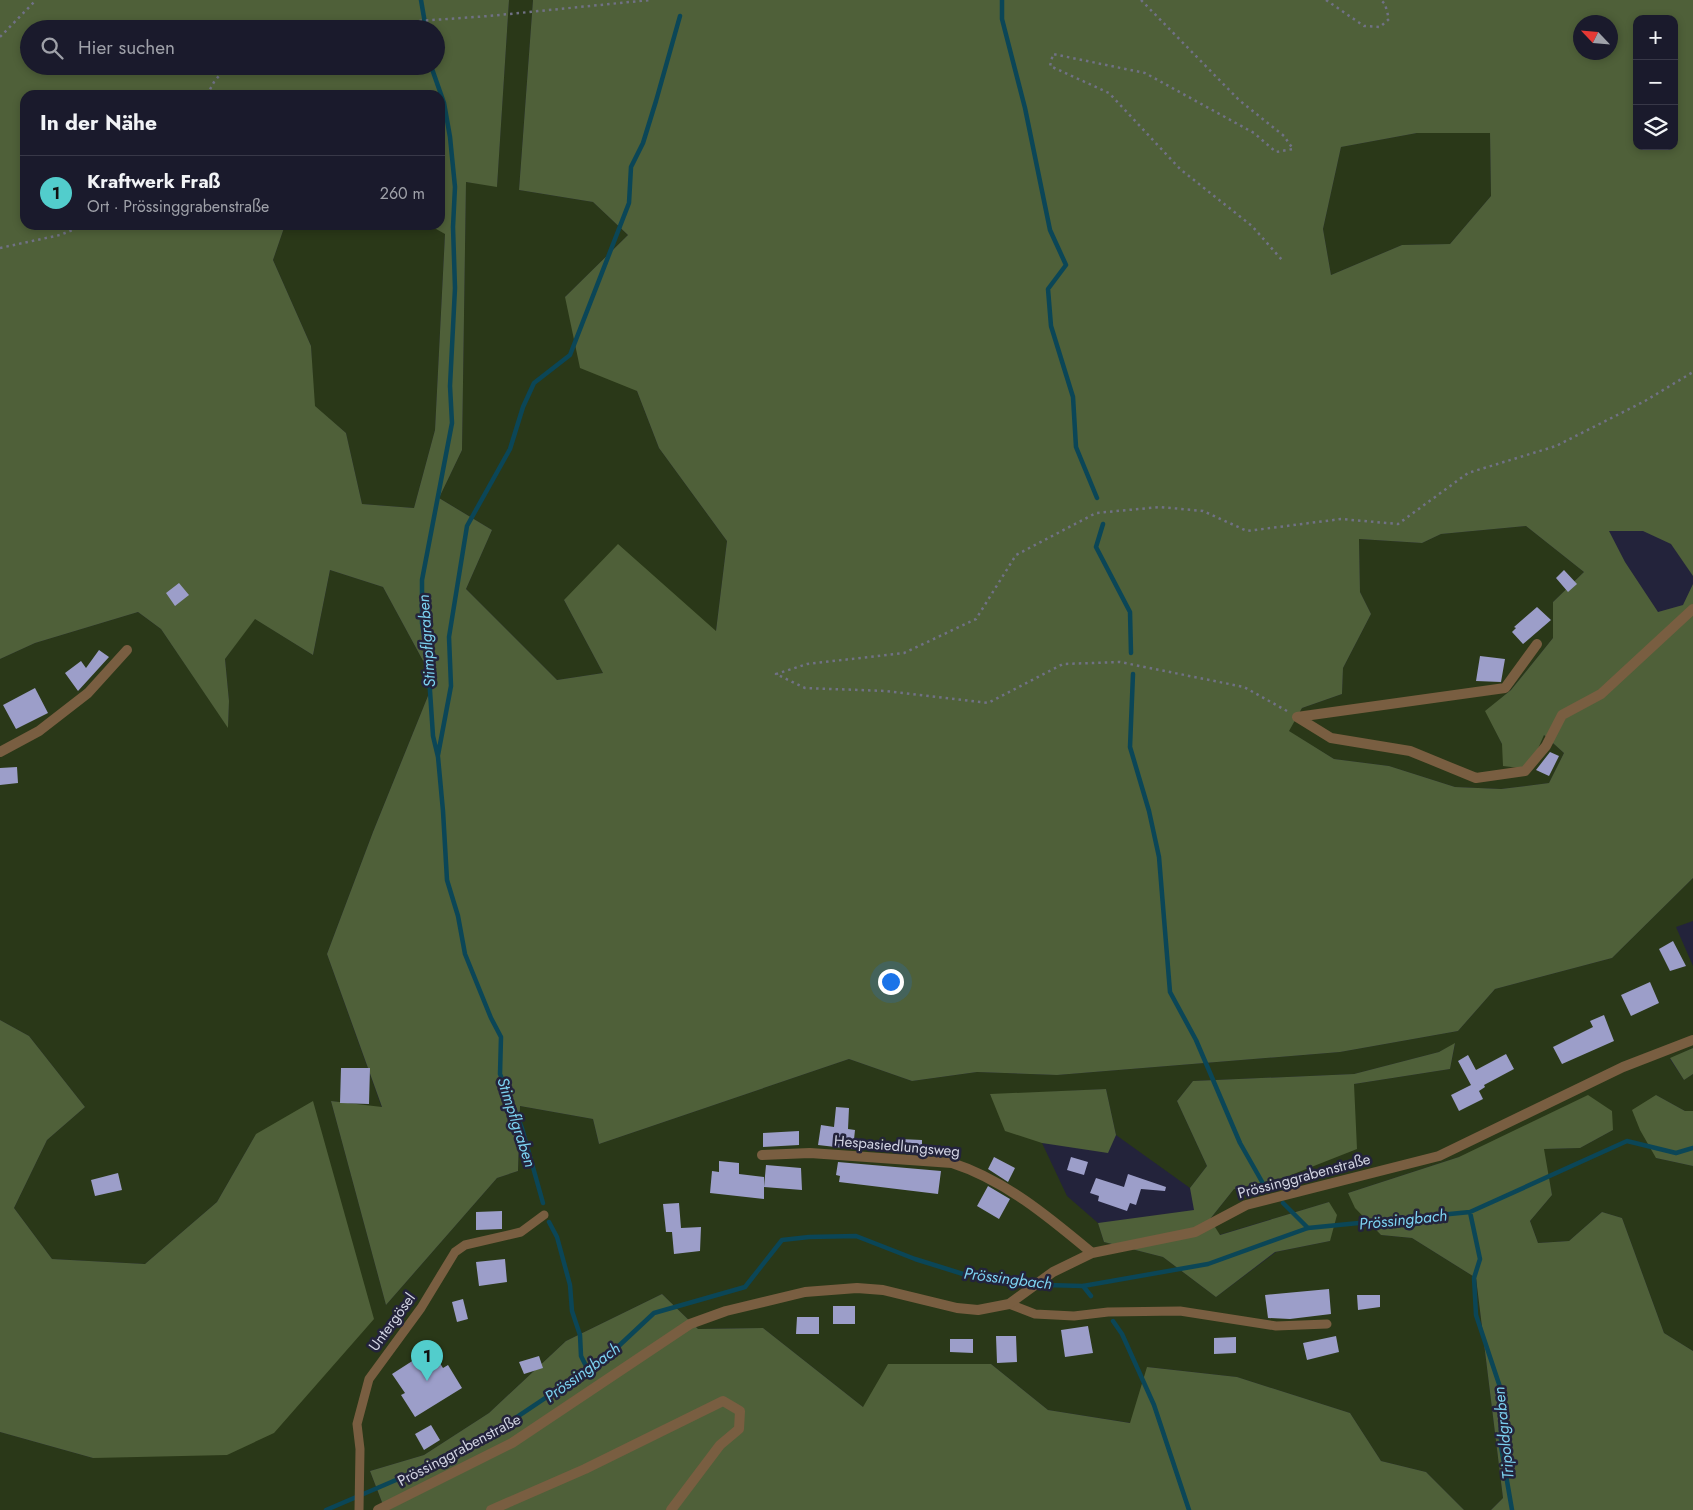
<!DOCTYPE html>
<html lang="de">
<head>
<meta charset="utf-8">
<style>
  :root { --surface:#1a1a2c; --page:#272738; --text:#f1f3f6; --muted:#9fa1a9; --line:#383848; --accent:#52cdcc }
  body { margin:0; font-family:Jost,sans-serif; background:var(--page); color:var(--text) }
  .controls { position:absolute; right:15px; top:15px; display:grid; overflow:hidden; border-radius:10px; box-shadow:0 2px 8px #0003 }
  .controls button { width:45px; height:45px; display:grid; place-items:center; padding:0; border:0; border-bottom:1px solid var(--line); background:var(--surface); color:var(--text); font:25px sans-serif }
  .compass { position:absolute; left:1573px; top:15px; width:45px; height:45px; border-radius:50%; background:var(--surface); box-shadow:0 2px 8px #0003; rotate:296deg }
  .you { position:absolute; left:890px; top:981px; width:18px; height:18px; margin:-12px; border:4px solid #fff; border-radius:50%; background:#1a73e8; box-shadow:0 0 0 8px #1a73e833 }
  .badge { display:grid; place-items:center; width:32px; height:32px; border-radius:50%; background:var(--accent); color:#111; font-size:16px; font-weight:700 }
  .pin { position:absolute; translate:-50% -41px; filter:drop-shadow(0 1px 2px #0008) }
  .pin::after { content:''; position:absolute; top:26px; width:18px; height:15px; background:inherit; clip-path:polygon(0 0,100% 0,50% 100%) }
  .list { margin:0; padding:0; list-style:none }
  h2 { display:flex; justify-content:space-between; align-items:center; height:65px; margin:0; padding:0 20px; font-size:21px }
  h2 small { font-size:16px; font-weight:400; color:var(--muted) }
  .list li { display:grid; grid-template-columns:32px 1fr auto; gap:15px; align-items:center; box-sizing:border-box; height:75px; padding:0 20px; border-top:1px solid var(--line) }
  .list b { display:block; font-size:19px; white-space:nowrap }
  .list p { margin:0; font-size:16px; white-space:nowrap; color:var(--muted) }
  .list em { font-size:16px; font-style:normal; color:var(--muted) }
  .icon { flex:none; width:28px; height:28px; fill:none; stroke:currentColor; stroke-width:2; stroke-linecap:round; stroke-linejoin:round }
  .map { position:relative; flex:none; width:1693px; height:1510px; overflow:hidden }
  .search { position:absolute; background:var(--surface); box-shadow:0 2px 8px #0003; left:20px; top:20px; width:425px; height:55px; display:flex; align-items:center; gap:12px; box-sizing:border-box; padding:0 18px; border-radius:28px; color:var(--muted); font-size:19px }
  .panel { position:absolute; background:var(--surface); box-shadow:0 2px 8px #0003; left:20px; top:90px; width:425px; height:140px; border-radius:15px }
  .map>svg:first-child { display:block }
  .green { fill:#2a3818; fill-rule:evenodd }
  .forest { fill:#4f6039; fill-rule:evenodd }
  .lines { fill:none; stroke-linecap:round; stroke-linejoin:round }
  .stream { stroke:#0b4657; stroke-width:4.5 }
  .building { fill:#9c9ec9 }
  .path { stroke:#707185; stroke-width:2.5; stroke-dasharray:2.5 4; stroke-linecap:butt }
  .service { stroke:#795e41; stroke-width:9 }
  .minor { stroke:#795e41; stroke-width:10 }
  .labels { text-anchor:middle; stroke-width:5; stroke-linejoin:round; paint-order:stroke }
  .street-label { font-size:15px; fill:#d1d3e2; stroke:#23233b }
  .water-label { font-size:16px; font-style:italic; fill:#7cd2f0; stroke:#23233b }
</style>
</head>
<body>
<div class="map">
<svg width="1693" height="1510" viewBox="0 0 1693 1510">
  <rect width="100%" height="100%" fill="#23233b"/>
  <!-- green -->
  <path class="green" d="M 509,0 L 533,0 L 519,190 L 593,202 L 628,235 L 565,297 L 637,391 L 659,448 L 727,541 L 716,631 L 564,600 L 603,673 L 557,680 L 466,589 L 492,530 L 439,498 L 462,450 L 466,182 L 497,186 Z
    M 1417,133 L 1490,133 L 1491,196 L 1450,244 L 1402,245 L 1331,275 L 1323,229 L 1341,147 Z
    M 285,225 L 429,225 L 445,233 L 435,430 L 414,508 L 362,504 L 346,433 L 314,406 L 311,346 L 273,260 Z
    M 1526,526 L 1584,572 L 1553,602 L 1553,638 L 1511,690 L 1486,711 L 1502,744 L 1544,735 L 1564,753 L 1549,783 L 1501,789 L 1455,787 L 1389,766 L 1334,759 L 1288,731 L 1302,708 L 1342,694 L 1343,668 L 1371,614 L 1360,592 L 1359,539 L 1422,543 L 1441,534 Z
    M 330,570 L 383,587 L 434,681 L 373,832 L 327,954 L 382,1108 L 331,1101 L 386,1305 L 497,1178 L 518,1171 L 520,1106 L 593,1119 L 599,1144 L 849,1059 L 912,1081 L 977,1072 L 1057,1075 L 1340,1052 L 1458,1031 L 1495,989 L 1612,958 L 1693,878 L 1693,921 L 1676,927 L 1693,966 L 1693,1048 L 1670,1059 L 1684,1080 L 1693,1074 L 1693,1111 L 1685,1111 L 1656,1095 L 1656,1158 L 1693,1166 L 1693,1351 L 1664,1333 L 1622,1218 L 1602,1212 L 1569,1241 L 1538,1243 L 1530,1221 L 1552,1195 L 1543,1149 L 1580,1148 L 1613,1130 L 1459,1157 L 1348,1193 L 1381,1235 L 1412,1238 L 1476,1278 L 1503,1498 L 1491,1510 L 1464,1510 L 1426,1472 L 1381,1461 L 1350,1413 L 1237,1377 L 1148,1367 L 1131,1423 L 1048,1410 L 991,1364 L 863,1407 L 763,1328 L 698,1329 L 662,1294 L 566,1341 L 489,1413 L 424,1455 L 370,1471 L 385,1510 L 0,1510 L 0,1432 L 93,1458 L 256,1134 L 217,1202 L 145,1264 L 52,1259 L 14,1208 L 47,1140 L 85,1107 L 29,1036 L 0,1020 L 0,659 L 35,643 L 138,612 L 161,629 L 228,727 L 229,701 L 225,659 L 254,618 L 313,655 ZM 1455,1044 L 1450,1069 L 1354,1084 L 1286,1177 L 1234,1189 L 1210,1219 L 1219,1235 L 1329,1202 L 1330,1241 L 1276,1252 L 1216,1297 L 1163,1257 L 1104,1242 L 1098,1223 L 1067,1196 L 1042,1143 L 990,1095 L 1106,1089 L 1116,1135 L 1190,1188 L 1207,1166 L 1177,1101 L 1193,1081 L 1354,1074 L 1439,1052 Z"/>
  <!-- forest -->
  <path class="forest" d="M 0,0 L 509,0 L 497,187 L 466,182 L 462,450 L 439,498 L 492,530 L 466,589 L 557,680 L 603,673 L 564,600 L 618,544 L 716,631 L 727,541 L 659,448 L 637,391 L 580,368 L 565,297 L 628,235 L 593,202 L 519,190 L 533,0 L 1693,0 L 1693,576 L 1671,544 L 1643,531 L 1609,531 L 1625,562 L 1658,612 L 1683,605 L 1693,584 L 1693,878 L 1612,958 L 1495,989 L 1458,1031 L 1340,1052 L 1057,1075 L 977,1072 L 912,1081 L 849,1059 L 599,1144 L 593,1119 L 520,1106 L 518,1171 L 497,1178 L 386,1305 L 331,1101 L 382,1107 L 327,954 L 373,832 L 434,681 L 383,587 L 330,570 L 313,655 L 255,619 L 225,659 L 229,701 L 228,728 L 161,629 L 138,612 L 35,643 L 0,659 ZM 1637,19 L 1674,19 L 1674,146 L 1637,146 ZM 1580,22 L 1610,22 L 1610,52 L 1580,52 ZM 29,29 L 436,29 L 436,66 L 29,66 ZM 25,95 L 440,95 L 440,225 L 429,225 L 445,234 L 435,430 L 414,508 L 362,504 L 346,433 L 315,406 L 311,346 L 273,260 L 285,225 L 25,225 ZM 1417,133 L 1490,133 L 1491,196 L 1450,244 L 1402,245 L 1331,275 L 1323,229 L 1341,147 ZM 1526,526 L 1584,572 L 1553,602 L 1553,638 L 1511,690 L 1485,711 L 1502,744 L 1503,766 L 1529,769 L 1544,735 L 1564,753 L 1549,783 L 1501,789 L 1455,787 L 1389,766 L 1334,759 L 1289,731 L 1302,708 L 1342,694 L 1343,668 L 1371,614 L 1360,592 L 1359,539 L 1422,543 L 1441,534 Z
    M 0,1020 L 29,1036 L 85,1107 L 47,1140 L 14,1208 L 52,1259 L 145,1264 L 217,1202 L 256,1134 L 313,1101 L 374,1319 L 274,1433 L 227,1455 L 93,1458 L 0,1432 Z
    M 1455,1043 L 1450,1069 L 1354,1084 L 1357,1149 L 1286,1177 L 1234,1189 L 1210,1219 L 1220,1235 L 1329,1202 L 1337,1215 L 1330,1241 L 1275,1252 L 1216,1297 L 1163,1257 L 1104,1242 L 1098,1223 L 1194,1210 L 1190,1188 L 1207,1166 L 1177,1101 L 1193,1081 L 1354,1074 L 1439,1052 Z
    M 1693,1048 L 1693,1074 L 1684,1080 L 1670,1058 Z
    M 1106,1089 L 1116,1135 L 1108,1153 L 1042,1143 L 1005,1131 L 990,1094 Z
    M 1588,1095 L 1612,1111 L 1613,1130 L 1580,1148 L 1544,1149 L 1552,1195 L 1530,1221 L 1538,1243 L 1569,1241 L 1602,1212 L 1622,1218 L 1664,1333 L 1693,1351 L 1693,1510 L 1491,1510 L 1503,1498 L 1476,1278 L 1412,1238 L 1381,1235 L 1355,1208 L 1348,1193 L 1459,1157 Z
    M 1656,1095 L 1685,1111 L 1693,1111 L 1693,1166 L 1656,1158 L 1640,1130 L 1632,1110 Z
    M 662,1294 L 698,1329 L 763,1328 L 863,1407 L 888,1364 L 991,1364 L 1048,1410 L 1130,1423 L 1147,1367 L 1237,1377 L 1350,1413 L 1381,1461 L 1426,1472 L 1464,1510 L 385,1510 L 370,1471 L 424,1455 L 489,1413 L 566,1341 Z"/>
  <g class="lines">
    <!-- stream -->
    <path class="stream" d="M 421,0 L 426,29
      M 1002,0 L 1002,19 L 1025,108 L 1050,230 L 1066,265 L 1048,289 L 1051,326 L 1073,397 L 1076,447 L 1097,498
      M 431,66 L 444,103 L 450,137 L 455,187 L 453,227 L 455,288 L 450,386 L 452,423 L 422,580 L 422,623 L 428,661 L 433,736 L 438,757 L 443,811 L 447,880 L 458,916 L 465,954 L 491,1018 L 501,1037 L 500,1074 L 522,1128 L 543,1203
      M 1103,524 L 1096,547 L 1130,612 L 1131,653
      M 1133,674 L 1130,747 L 1149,811 L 1159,857 L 1170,992 L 1196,1040 L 1240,1143 L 1265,1187
      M 438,755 L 451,686 L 449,637 L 467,526 L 510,449 L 523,407 L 534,383 L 570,355 L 629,203 L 631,167 L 643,143 L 656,101 L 680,16
      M 1283,1203 L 1308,1228
      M 1470,1212 L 1480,1259 L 1474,1278 L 1476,1315 L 1501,1390 L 1501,1446 L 1512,1510
      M 549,1222 L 557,1237 L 570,1285 L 572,1311 L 580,1335 L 581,1356 L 588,1370
      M 1083,1286 L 1091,1296
      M 1113,1321 L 1122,1334 L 1154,1405 L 1189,1510
      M 326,1510 L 403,1477 L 502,1427 L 608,1356 L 654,1313 L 745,1287 L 782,1240 L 809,1237 L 856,1236 L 915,1259 L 963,1274 L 1046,1285 L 1083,1286 L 1208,1264 L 1308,1228 L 1470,1212 L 1627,1141 L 1676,1153 L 1693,1148"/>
  </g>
  <!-- building -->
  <path class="building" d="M 1564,570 L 1577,584 L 1568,592 L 1556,578 Z
    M 179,583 L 189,595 L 175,606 L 166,593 Z
    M 1537,607 L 1551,620 L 1523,644 L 1512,632 L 1516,628 L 1514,627 Z
    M 99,650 L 109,657 L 78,691 L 65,673 L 81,661 L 86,668 Z
    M 1480,656 L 1505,659 L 1501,682 L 1476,681 Z
    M 35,688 L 48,713 L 16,729 L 3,705 Z
    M 1550,752 L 1559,756 L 1549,776 L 1536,770 Z
    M 17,767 L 18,783 L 0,785 L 0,768 Z
    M 1673,941 L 1686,966 L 1670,971 L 1659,949 Z
    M 1650,982 L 1659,1003 L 1631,1016 L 1621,995 Z
    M 1604,1015 L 1614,1041 L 1562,1064 L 1553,1047 L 1593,1027 L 1590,1021 Z
    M 1506,1054 L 1514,1069 L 1484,1085 L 1485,1087 L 1479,1091 L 1483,1099 L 1459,1111 L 1451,1095 L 1471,1085 L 1458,1061 L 1468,1055 L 1476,1070 Z
    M 341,1068 L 370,1068 L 369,1104 L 340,1103 Z
    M 836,1107 L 849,1108 L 848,1129 L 855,1130 L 853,1149 L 818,1145 L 821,1125 L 834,1127 Z
    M 799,1131 L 799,1145 L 763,1147 L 763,1133 Z
    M 899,1139 L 922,1140 L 922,1154 L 899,1152 Z
    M 994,1157 L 1015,1168 L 1008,1182 L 988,1169 Z
    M 1071,1157 L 1088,1162 L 1084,1175 L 1067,1170 Z
    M 719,1161 L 739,1163 L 739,1174 L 764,1177 L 764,1199 L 710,1193 L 712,1171 L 719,1172 Z
    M 838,1162 L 941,1171 L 938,1194 L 839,1182 L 840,1176 L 836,1175 Z
    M 766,1165 L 801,1168 L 802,1190 L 764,1187 Z
    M 118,1173 L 122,1190 L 95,1196 L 91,1180 Z
    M 1128,1174 L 1166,1187 L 1165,1191 L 1141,1189 L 1136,1205 L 1130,1203 L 1127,1211 L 1098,1201 L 1099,1196 L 1090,1193 L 1096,1178 L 1124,1187 Z
    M 988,1186 L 1010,1199 L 999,1219 L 977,1206 Z
    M 679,1203 L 681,1228 L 701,1227 L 700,1251 L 674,1254 L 672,1232 L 666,1232 L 663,1204 Z
    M 502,1211 L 502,1229 L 476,1230 L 476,1212 Z
    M 505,1259 L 507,1282 L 479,1286 L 476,1262 Z
    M 1329,1289 L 1331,1314 L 1290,1319 L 1268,1318 L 1265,1295 Z
    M 1357,1295 L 1380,1295 L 1380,1307 L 1358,1310 Z
    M 463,1299 L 468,1319 L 457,1322 L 452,1302 Z
    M 833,1306 L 855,1306 L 855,1324 L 833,1324 Z
    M 797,1317 L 819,1317 L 819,1334 L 796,1334 Z
    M 1088,1326 L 1093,1353 L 1065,1357 L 1061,1330 Z
    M 996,1336 L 1016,1336 L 1017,1362 L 997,1363 Z
    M 1336,1336 L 1339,1352 L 1307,1360 L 1303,1343 Z
    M 1236,1337 L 1236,1353 L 1214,1354 L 1214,1338 Z
    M 950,1339 L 973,1339 L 973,1353 L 950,1352 Z
    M 431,1349 L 443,1368 L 448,1365 L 462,1388 L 415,1417 L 401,1395 L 405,1393 L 392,1374 Z
    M 539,1356 L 543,1368 L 524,1374 L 519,1362 Z
    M 431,1425 L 440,1440 L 424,1450 L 415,1434 Z"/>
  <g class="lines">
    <!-- path -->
    <path class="path" d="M 1141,0 L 1239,100 L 1284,136 L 1293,149 L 1276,152 L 1254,133 L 1145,73 L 1053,54 L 1050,66 L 1109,93 L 1180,169 L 1252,226 L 1282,260
      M 1326,0 L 1364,26 L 1380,27 L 1389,19 L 1385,4 L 1381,0
      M 375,29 L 391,23 L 489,16 L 650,0
      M 0,37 L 36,0
      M 207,95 L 214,82 L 227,66
      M 0,248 L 60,235 L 85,225
      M 1287,711 L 1244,687 L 1120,662 L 1063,664 L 988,703 L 886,691 L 805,688 L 776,674 L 807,664 L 904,653 L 976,619 L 1016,555 L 1096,513 L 1160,507 L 1203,511 L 1247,531 L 1341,519 L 1398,524 L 1468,473 L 1556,446 L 1645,401 L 1693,372"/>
    <!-- service -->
    <path class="service" d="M 1009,1304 L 1035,1314 L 1074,1316 L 1108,1312 L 1180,1311 L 1276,1326 L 1327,1324
      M 359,1510 L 360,1449 L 357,1424 L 369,1379 L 421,1308 L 455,1252 L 465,1245 L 521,1232 L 544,1215"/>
    <!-- minor -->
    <path class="minor" d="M 1537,644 L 1505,688 L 1297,717 L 1331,738 L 1410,751 L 1476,778 L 1525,771 L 1546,746 L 1562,715 L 1601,694 L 1693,609
      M 0,752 L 39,731 L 88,693 L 127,650
      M 762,1155 L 810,1153 L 952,1163 C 1005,1180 1050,1218 1092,1253
      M 378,1510 L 512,1443 L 690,1324 L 726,1311 L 805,1292 L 857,1288 L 883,1290 L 957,1308 L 978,1310 L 1009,1304 L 1053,1272 L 1092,1253 L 1195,1232 L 1246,1205 L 1439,1156 L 1623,1067 L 1693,1040
      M 491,1510 L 585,1469 L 723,1401 L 740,1411 L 739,1429 L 720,1445 L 671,1510"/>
  </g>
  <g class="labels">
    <!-- street labels -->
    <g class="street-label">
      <text transform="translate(897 1146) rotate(5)" y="5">Hespasiedlungsweg</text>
      <text transform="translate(1304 1176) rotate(-15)" y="5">Prössinggrabenstraße</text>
      <text transform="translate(392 1322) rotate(-54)" y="5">Untergösel</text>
      <text transform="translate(459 1450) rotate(-28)" y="5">Prössinggrabenstraße</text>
    </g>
    <!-- water labels -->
    <g class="water-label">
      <text transform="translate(426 641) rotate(-94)" y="6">Stimpflgraben</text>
      <text transform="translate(517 1122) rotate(72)" y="6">Stimpflgraben</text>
      <text transform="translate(1403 1219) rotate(-6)" y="6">Prössingbach</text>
      <text transform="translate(1008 1278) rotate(7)" y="6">Prössingbach</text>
      <text transform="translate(582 1372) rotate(-36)" y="6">Prössingbach</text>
      <text transform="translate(1503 1433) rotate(-96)" y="6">Tripoldgraben</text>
    </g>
  </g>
</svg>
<div class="controls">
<button>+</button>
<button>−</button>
<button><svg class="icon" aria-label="layers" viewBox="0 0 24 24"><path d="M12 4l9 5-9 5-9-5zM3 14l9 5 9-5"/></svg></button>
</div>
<svg class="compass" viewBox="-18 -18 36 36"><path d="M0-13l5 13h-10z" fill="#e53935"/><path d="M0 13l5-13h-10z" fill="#9fa1a9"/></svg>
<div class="you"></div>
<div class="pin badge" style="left:427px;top:1381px">1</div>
<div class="search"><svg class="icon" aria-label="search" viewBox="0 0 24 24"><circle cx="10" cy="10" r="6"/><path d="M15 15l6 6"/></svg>Hier suchen</div>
<section class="panel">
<h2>In der Nähe<small></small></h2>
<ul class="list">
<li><span class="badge">1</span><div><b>Kraftwerk Fraß</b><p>Ort · Prössinggrabenstraße</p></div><em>260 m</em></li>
</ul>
</section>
</div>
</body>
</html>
